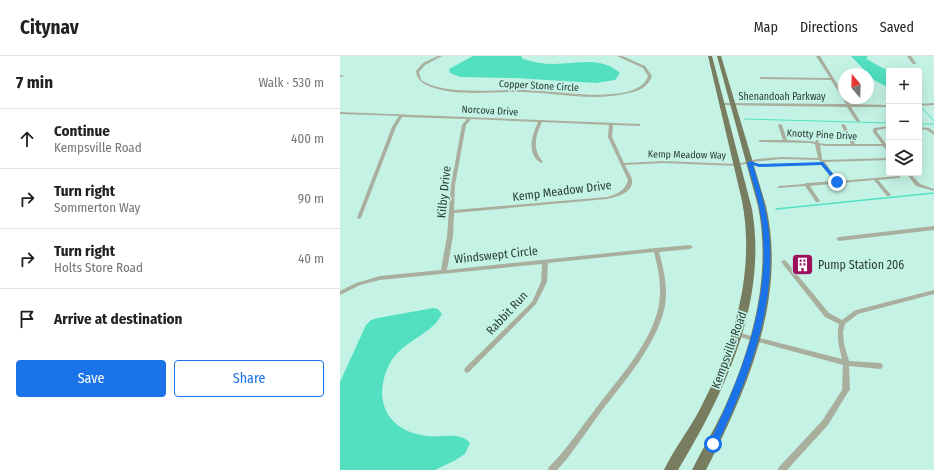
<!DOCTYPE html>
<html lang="en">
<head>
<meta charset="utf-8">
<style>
  :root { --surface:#fff; --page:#f6f6f6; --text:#202124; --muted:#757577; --line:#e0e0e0; --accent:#1a73e8 }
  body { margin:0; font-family:"Fira Sans Condensed",sans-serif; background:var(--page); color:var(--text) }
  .controls { position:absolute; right:12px; top:12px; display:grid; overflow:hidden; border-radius:4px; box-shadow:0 4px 16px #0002 }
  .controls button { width:36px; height:36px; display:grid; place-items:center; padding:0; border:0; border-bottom:1px solid var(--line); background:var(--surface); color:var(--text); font:20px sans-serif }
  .compass { position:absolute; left:498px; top:12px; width:36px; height:36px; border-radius:50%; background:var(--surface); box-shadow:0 4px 16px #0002; rotate:341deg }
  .stop { position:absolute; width:12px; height:12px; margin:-9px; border:3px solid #1a73e8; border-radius:50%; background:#fff }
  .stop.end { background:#1a73e8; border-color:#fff; box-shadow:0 1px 4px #0008 }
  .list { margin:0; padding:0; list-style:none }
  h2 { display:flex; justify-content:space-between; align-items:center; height:52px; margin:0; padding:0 16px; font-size:17px }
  h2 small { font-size:13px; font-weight:400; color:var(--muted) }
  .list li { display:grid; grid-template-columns:26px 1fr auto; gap:12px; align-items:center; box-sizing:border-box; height:60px; padding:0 16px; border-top:1px solid var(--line) }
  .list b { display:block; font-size:15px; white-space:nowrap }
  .list p { margin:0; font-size:13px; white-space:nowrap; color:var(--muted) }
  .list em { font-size:13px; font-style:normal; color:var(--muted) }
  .actions { display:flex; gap:8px; padding:12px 16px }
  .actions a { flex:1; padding:9px 0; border:1px solid var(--accent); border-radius:4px; text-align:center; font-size:14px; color:var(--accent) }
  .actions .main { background:var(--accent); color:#fff }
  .icon { flex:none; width:22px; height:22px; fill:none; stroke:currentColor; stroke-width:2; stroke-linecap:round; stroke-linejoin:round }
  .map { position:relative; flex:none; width:594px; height:414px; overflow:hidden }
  header { display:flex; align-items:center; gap:24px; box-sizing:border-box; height:56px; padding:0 20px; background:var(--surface); border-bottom:1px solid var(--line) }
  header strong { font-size:19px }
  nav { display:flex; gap:22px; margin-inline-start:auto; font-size:14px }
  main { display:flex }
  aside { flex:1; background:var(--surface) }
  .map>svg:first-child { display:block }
  .water { fill:#52e0c1 }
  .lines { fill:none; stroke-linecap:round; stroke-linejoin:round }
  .stream-far1 { stroke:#52e0c1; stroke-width:1 }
  .stream { stroke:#52e0c1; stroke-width:1.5 }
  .street { fill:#aaae9d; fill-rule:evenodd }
  .primary { fill:#787d5f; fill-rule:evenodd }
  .route { fill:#1a73e8 }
  .labels { text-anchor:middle; stroke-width:3.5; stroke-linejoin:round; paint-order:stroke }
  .far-street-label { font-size:10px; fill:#2a3d38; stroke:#c4f3e6 }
  .street-label { font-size:12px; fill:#2a3d38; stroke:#c4f3e6 }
  .poi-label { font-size:12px; fill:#2a3d38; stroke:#c4f3e6; text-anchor:start }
</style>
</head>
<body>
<header>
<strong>Citynav</strong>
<nav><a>Map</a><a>Directions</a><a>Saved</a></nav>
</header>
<main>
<aside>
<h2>7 min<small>Walk · 530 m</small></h2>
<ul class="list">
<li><svg class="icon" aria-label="ahead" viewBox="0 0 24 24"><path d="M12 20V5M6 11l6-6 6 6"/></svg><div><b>Continue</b><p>Kempsville Road</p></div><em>400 m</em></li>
<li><svg class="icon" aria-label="right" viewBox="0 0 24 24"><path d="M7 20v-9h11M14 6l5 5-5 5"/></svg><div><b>Turn right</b><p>Sommerton Way</p></div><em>90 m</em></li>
<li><svg class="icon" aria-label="right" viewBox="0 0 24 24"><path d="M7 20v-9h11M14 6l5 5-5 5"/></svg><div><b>Turn right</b><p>Holts Store Road</p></div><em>40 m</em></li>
<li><svg class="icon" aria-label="arrive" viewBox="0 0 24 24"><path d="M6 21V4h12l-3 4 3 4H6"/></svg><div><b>Arrive at destination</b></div></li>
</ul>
<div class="actions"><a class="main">Save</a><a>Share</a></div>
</aside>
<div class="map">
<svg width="594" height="414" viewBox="0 0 594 414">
  <rect width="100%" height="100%" fill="#c4f3e6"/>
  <!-- water -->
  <path class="water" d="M 133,0 L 181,0 L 183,3 C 193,6 203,8 214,8 C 236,8 261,0 280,17 L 275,24 L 256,27 L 174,22 L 120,21 L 110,17 L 109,13 Z
    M 511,0 L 528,0 L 525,3 L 549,15 L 549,32 L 534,24 Z
    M 93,252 L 98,253 L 102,258 C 100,261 98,265 95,268 C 81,282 59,289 49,309 C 32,344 47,375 87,380 C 101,382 120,375 130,387 L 125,398 L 114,405 L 95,414 L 0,414 L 0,326 L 26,269 L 31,264 L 38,262 Z"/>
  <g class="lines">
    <!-- stream-far1 -->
    <path class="stream-far1" d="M 523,0 L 534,8
      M 581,51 L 594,65
      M 405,63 L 549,67
      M 579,68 L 594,68"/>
    <!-- stream -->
    <path class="stream" d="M 436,153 L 594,137"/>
    <!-- street -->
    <path class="street" d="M 98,0 L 102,0 L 85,9 L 79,16 L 81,24 C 105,40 155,33 184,34 C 208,35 231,38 255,39 C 271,38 302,39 308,20 L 303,12 L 277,0 L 282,0 L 305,10 L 312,20 C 308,31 299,35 289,37 C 254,46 218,37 182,36 C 153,35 120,41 91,31 C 83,28 77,24 76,15 L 83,7 Z
      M 476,0 L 480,0 L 504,39 L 504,42 L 506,42 L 510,48 L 549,49 L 549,51 L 511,51 L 520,65 L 518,66 L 516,65 L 507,51 L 382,49 L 380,48 L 382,47 L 506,48 L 491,24 L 421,23 L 419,22 L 421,21 L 490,22 Z
      M 567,0 L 571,0 L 576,7 L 575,8 L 573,8 Z
      M 0,19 L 5,20 L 0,21 Z
      M 594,47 L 594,49 L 579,50 L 579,48 Z
      M 0,56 L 300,68 L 300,70 L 299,70 L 273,69 L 272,81 L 284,107 L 323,105 L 397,108 L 417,103 L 441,101 L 478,102 L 475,88 L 470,87 L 420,86 L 418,85 L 420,84 L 443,84 L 438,69 L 440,68 L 442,69 L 447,84 L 470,85 L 475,86 L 476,84 L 478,84 L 479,87 L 486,88 L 511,88 L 501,69 L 503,68 L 505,69 L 515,88 L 542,88 L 533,76 L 533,73 L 535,72 L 549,70 L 549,72 L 537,74 L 537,76 L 549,92 L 549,96 L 548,96 L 543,90 L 486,90 L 480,89 L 482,103 L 483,104 L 549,102 L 549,104 L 485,106 L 498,125 L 559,120 L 561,121 L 559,122 L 538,124 L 551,139 L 549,140 L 547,140 L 534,124 L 470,130 L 480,145 L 478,146 L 476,146 L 465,130 L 439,132 L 437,131 L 439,130 L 464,128 L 466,127 L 468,127 L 494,125 L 482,109 L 419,110 L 408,107 L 397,110 L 323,107 L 285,109 C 287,114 292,120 292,125 C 293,137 276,141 267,143 L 114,157 L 113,180 L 107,214 L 316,192 L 350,189 L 353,191 L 350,193 L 319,196 C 324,214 328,232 325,250 C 317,289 283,327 260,357 C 248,373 238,389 226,404 L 217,414 L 208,414 L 209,411 C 225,395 237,377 251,359 C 274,327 306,295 317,257 C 323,236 319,216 314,196 L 208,207 L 207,226 L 196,248 L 129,316 L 127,317 L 125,316 L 124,314 L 125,312 L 192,246 L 201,226 L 202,208 L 40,224 L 20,229 L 0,239 L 0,235 L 16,227 L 40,220 L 101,214 L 107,180 L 111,129 L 122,69 L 127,63 L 62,61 L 56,71 L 21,162 L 19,163 L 17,162 L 52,71 L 59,60 L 0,58 ZM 131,63 L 198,66 C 192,79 186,98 201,107 L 203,106 C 192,93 195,81 202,66 L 269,69 L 268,81 L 288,124 C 285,135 277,138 267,141 L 114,154 L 115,129 L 126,69 ZM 441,103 L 479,104 L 481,107 L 419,108 L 413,106 Z
      M 579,71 L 589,72 L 594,76 L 594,79 L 587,74 L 579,73 Z
      M 566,117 L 570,117 L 580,128 L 594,133 L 594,135 L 576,130 Z
      M 594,170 L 594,174 L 499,185 L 496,183 L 499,181 Z
      M 444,204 L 446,205 L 489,257 L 502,264 L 514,255 L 516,254 L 594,234 L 594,238 L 518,258 L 505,268 L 503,276 L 504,288 L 509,305 L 540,307 L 542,308 L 543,310 L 542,312 L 540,313 L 509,310 L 510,334 L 508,336 L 488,369 L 447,414 L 438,414 L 439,411 L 482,365 L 502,334 L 503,309 L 396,280 L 394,280 L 393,278 L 394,276 L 396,276 L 502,303 C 499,291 496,280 499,268 L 485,261 L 442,207 L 441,206 L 442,205 Z"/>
    <!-- primary -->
    <path class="primary" d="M 368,0 L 372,0 L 412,153 C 428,246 385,336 338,414 L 324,414 C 334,393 349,374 360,353 C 393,290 416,217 402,145 Z
      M 377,0 L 381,0 L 426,150 C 447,243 407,333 366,414 L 352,414 C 361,395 373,376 382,357 C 412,293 432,220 418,150 Z"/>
  </g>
  <!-- route -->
  <path class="route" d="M 410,105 L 419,108 L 483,106 L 500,126 L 496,127 L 481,109 L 419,111 L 413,109 C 419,129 425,148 428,168 C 439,246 409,322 376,391 L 373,392 L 369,388 C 401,319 431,247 422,169 C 420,148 413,127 407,107 Z"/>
  <!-- icons -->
  <defs>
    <symbol id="building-square" viewBox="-11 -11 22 22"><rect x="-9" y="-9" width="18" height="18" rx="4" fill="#9d0e5c" stroke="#c4f3e6"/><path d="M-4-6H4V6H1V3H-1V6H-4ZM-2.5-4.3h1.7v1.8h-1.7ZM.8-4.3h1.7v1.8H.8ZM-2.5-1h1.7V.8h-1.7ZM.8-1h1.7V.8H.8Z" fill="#fff"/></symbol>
  </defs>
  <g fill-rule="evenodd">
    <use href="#building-square" x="450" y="196" width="25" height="25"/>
  </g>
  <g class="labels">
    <!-- far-street labels -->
    <g class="far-street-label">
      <text transform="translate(199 29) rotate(3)" y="4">Copper Stone Circle</text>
      <text x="442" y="44">Shenandoah Parkway</text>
      <text transform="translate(150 54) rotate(3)" y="4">Norcova Drive</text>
      <text transform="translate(482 78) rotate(3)" y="4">Knotty Pine Drive</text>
      <text transform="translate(347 98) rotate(1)" y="4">Kemp Meadow Way</text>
    </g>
    <!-- street labels -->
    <g class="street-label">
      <text transform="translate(222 135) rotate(-7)" y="4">Kemp Meadow Drive</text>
      <text transform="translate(104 136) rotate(-84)" y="4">Kilby Drive</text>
      <text transform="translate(156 199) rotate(-6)" y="4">Windswept Circle</text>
      <text transform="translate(167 257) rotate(-47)" y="4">Rabbit Run</text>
      <text transform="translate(389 294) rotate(-70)" y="4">Kempsville Road</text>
    </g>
    <!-- poi labels -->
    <g class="poi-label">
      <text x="478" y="213">Pump Station 206</text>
    </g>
  </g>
</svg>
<div class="controls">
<button>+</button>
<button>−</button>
<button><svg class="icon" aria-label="layers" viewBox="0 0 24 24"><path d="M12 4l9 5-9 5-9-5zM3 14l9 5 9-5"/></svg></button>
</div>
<svg class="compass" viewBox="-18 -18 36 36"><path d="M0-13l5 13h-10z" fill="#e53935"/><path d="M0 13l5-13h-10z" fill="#757577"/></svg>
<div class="stop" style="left:373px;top:388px"></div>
<div class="stop end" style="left:497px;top:126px"></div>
</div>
</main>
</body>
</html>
